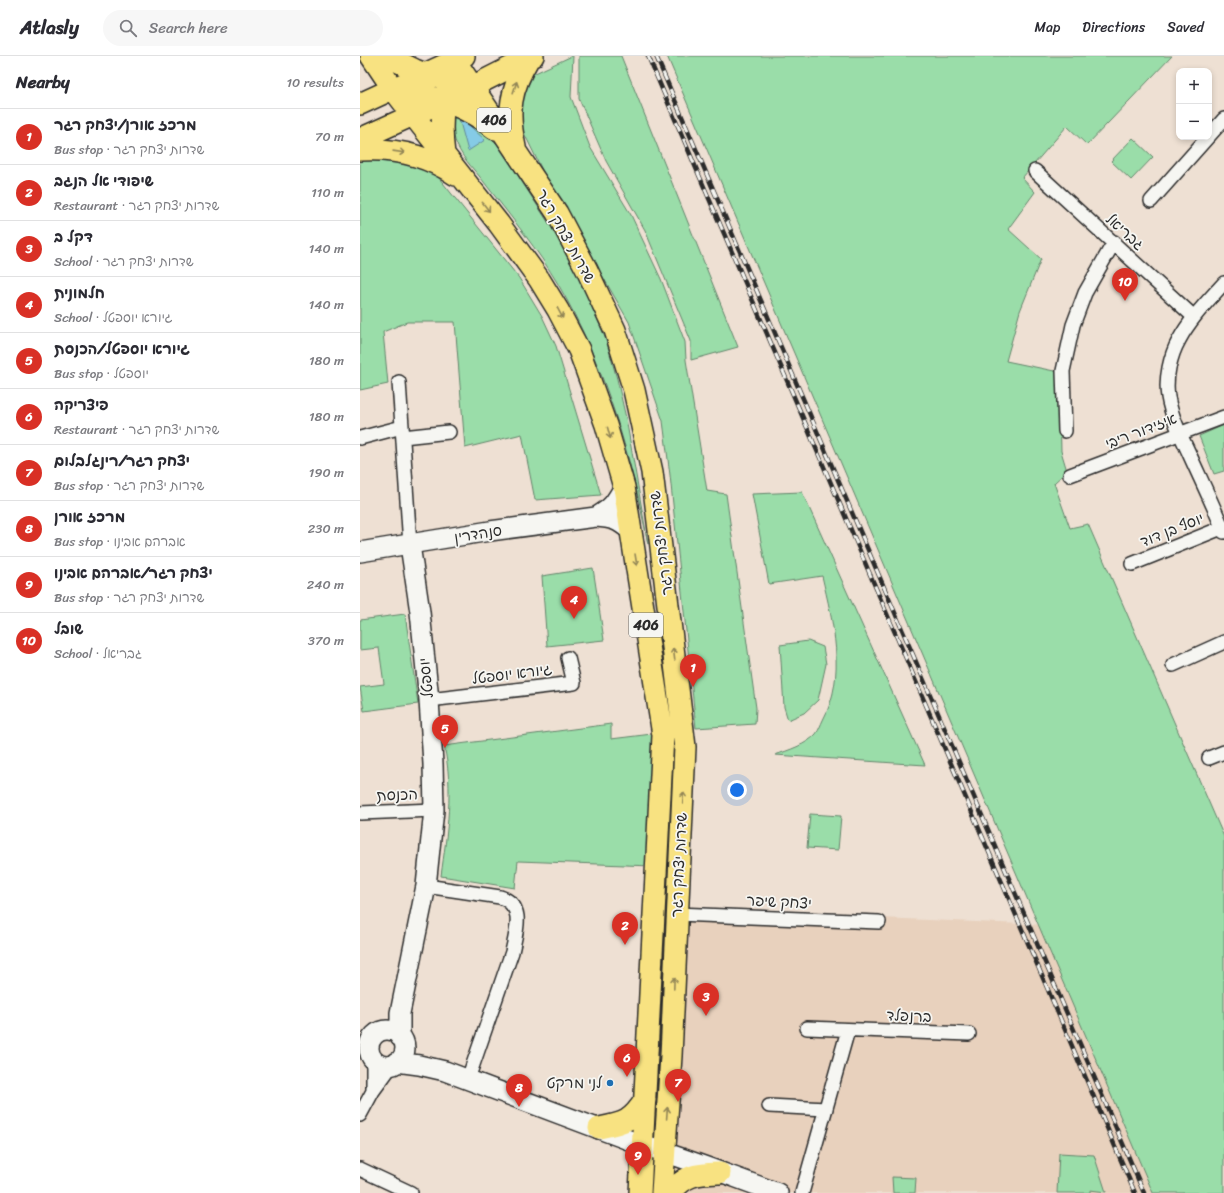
<!DOCTYPE html>
<html lang="en">
<head>
<meta charset="utf-8">
<style>
  :root { --surface:#fff; --page:#f7f7f7; --text:#2b2b33; --muted:#7c7c81; --line:#e1e1e2; --accent:#d93025 }
  body { margin:0; font-family:Sriracha,"Playpen Sans Hebrew",sans-serif; background:var(--page); color:var(--text) }
  .controls { position:absolute; right:12px; top:12px; display:grid; overflow:hidden; border-radius:8px; box-shadow:0 2px 6px #0003 }
  .controls button { width:36px; height:36px; display:grid; place-items:center; padding:0; border:0; border-bottom:1px solid var(--line); background:var(--surface); color:var(--text); font:20px sans-serif }
  .you { position:absolute; left:377px; top:734px; width:14px; height:14px; margin:-10px; border:3px solid #fff; border-radius:50%; background:#1a73e8; box-shadow:0 0 0 6px #1a73e833 }
  .badge { display:grid; place-items:center; width:26px; height:26px; border-radius:50%; background:var(--accent); color:#fff; font-size:13px; font-weight:700 }
  .pin { position:absolute; translate:-50% -33px; filter:drop-shadow(0 1px 2px #0008) }
  .pin::after { content:''; position:absolute; top:21px; width:14px; height:12px; background:inherit; clip-path:polygon(0 0,100% 0,50% 100%) }
  .list { margin:0; padding:0; list-style:none }
  h2 { display:flex; justify-content:space-between; align-items:center; height:52px; margin:0; padding:0 16px; font-size:17px }
  h2 small { font-size:13px; font-weight:400; color:var(--muted) }
  .list li { display:grid; grid-template-columns:26px 1fr auto; gap:12px; align-items:center; box-sizing:border-box; height:56px; padding:0 16px; border-top:1px solid var(--line) }
  .list b { display:block; font-size:15px; white-space:nowrap }
  .list p { margin:0; font-size:13px; white-space:nowrap; color:var(--muted) }
  .list em { font-size:13px; font-style:normal; color:var(--muted) }
  .icon { flex:none; width:22px; height:22px; fill:none; stroke:currentColor; stroke-width:2; stroke-linecap:round; stroke-linejoin:round }
  .map { position:relative; flex:none; width:864px; height:1137px; overflow:hidden }
  header { display:flex; align-items:center; gap:24px; box-sizing:border-box; height:56px; padding:0 20px; background:var(--surface); border-bottom:1px solid var(--line) }
  header strong { font-size:19px }
  nav { display:flex; gap:22px; margin-inline-start:auto; font-size:14px }
  .search { width:280px; height:36px; background:var(--page); display:flex; align-items:center; gap:10px; box-sizing:border-box; padding:0 14px; border-radius:22px; color:var(--muted); font-size:15px }
  main { display:flex }
  aside { flex:1; background:var(--surface) }
  .map>svg:first-child { display:block }
  .built { fill:#e8d1bd }
  .green { fill:#9adda9; stroke:#62846a }
  .water { fill:#85cbe6; stroke:#618b9b }
  .lines { fill:none; stroke-linecap:round; stroke-linejoin:round }
  .street-casing { stroke:#2b2b2b; stroke-width:16 }
  .secondary-casing { stroke:#2b2b2b; stroke-width:22 }
  .primary-casing { stroke:#2b2b2b; stroke-width:24 }
  .street { stroke:#f6f6f2; stroke-width:13 }
  .secondary { stroke:#f6f6f2; stroke-width:19 }
  .primary { stroke:#f8e281; stroke-width:21 }
  .rail-casing { stroke:#2b2b2b; stroke-width:4.5 }
  .rail { stroke:#f6f6f2; stroke-width:3; stroke-dasharray:9; stroke-linecap:butt }
  .oneway { stroke:#928656 }
  .poi-dot { fill:#1f6fb2; stroke:#f6f6f2; stroke-width:1.5 }
  .labels { text-anchor:middle; stroke-width:3.5; stroke-linejoin:round; paint-order:stroke }
  .shield { fill:#f6f6f2; stroke:#686867; stroke-width:1 }
  .shield-label { font-size:14px; font-weight:bold; fill:#2b2b2b }
  .street-label { font-size:15px; fill:#2b2b2b; stroke:#f6f6f2 }
  .poi-label { font-size:15px; fill:#2b2b2b; stroke:#f6f6f2; text-anchor:end }
</style>
</head>
<body>
<header>
<strong>Atlasly</strong>
<div class="search"><svg class="icon" aria-label="search" viewBox="0 0 24 24"><circle cx="10" cy="10" r="6"/><path d="M15 15l6 6"/></svg>Search here</div>
<nav><a>Map</a><a>Directions</a><a>Saved</a></nav>
</header>
<main>
<aside>
<h2>Nearby<small>10 results</small></h2>
<ul class="list">
<li><span class="badge">1</span><div><b>מרכז אורן/יצחק רגר</b><p>Bus stop · שדרות יצחק רגר</p></div><em>70 m</em></li>
<li><span class="badge">2</span><div><b>שיפודי אל הנגב</b><p>Restaurant · שדרות יצחק רגר</p></div><em>110 m</em></li>
<li><span class="badge">3</span><div><b>דקל ב</b><p>School · שדרות יצחק רגר</p></div><em>140 m</em></li>
<li><span class="badge">4</span><div><b>חלמונית</b><p>School · גיורא יוספטל</p></div><em>140 m</em></li>
<li><span class="badge">5</span><div><b>גיורא יוספטל/הכנסת</b><p>Bus stop · יוספטל</p></div><em>180 m</em></li>
<li><span class="badge">6</span><div><b>פיצריקה</b><p>Restaurant · שדרות יצחק רגר</p></div><em>180 m</em></li>
<li><span class="badge">7</span><div><b>יצחק רגר/רינגלבלום</b><p>Bus stop · שדרות יצחק רגר</p></div><em>190 m</em></li>
<li><span class="badge">8</span><div><b>מרכז אורן</b><p>Bus stop · אברהם אבינו</p></div><em>230 m</em></li>
<li><span class="badge">9</span><div><b>יצחק רגר/אברהם אבינו</b><p>Bus stop · שדרות יצחק רגר</p></div><em>240 m</em></li>
<li><span class="badge">10</span><div><b>שובל</b><p>School · גבריאל</p></div><em>370 m</em></li>
</ul>
</aside>
<div class="map">
<svg width="864" height="1137" viewBox="0 0 864 1137">
  <rect width="100%" height="100%" fill="#eee0d3"/>
  <filter id="ink" filterUnits="userSpaceOnUse"><feTurbulence type="fractalNoise" baseFrequency=".025" numOctaves="2"/><feDisplacementMap in="SourceGraphic" scale="8" xChannelSelector="R" yChannelSelector="G"/><feConvolveMatrix kernelMatrix="1 2 1 2 8 2 1 2 1" color-interpolation-filters="sRGB"/></filter>
  <g filter="url(#ink)">
    <!-- built -->
    <path class="built" d="M 282,852 L 831,875 L 864,1137 L 269,1137 Z"/>
    <!-- green -->
    <path class="green" d="M 212,0 L 213,0 L 211,41 L 230,91 L 271,159 L 301,223 L 325,286 L 326,304 L 347,435 L 366,438 L 396,652 L 395,668 L 336,672 L 310,419 L 303,365 L 269,266 L 186,122 L 163,75 L 158,56 L 159,38 L 173,18 Z
      M 219,0 L 261,0 L 378,291 L 331,304 L 331,285 L 285,174 L 246,105 L 219,43 Z
      M 307,0 L 812,0 L 727,89 L 707,70 L 662,122 L 675,136 L 648,173 L 681,203 L 660,255 L 646,305 L 699,316 L 701,395 L 707,415 L 694,427 L 710,472 L 728,468 L 864,781 L 864,1137 L 793,1137 Z
      M 89,53 L 109,60 L 138,89 L 201,186 L 223,229 L 246,284 L 257,323 L 266,362 L 288,488 C 271,399 244,307 198,228 C 178,194 152,162 127,130 C 117,116 104,105 97,89 C 92,78 91,65 89,53 Z
      M 773,82 L 793,101 L 771,124 L 751,105 Z
      M 13,97 L 75,117 L 159,222 L 182,260 L 196,290 L 241,439 L 175,444 L 162,378 L 105,392 L 95,266 L 47,266 L 23,276 L 28,328 L 0,334 L 0,102 Z
      M 864,369 L 864,415 L 854,418 L 839,380 Z
      M 442,436 L 565,709 L 415,699 C 429,694 446,689 456,678 C 459,674 461,668 463,664 C 487,619 473,567 462,520 L 409,528 L 392,438 Z
      M 233,512 L 244,584 L 187,590 L 182,520 Z
      M 45,558 L 58,648 L 4,655 L 0,631 L 24,628 L 19,592 L 0,594 L 0,564 Z
      M 448,585 L 463,591 L 466,608 L 458,644 L 444,657 L 428,664 L 424,651 L 420,589 Z
      M 251,668 L 251,683 L 292,678 L 292,810 L 158,805 L 155,832 L 81,820 C 87,776 94,733 84,690 Z
      M 450,758 L 481,760 L 478,794 L 447,792 Z
      M 699,1097 L 734,1099 L 746,1136 L 730,1134 L 730,1137 L 697,1137 Z
      M 532,1121 L 556,1122 L 555,1137 L 533,1137 Z"/>
    <!-- water -->
    <path class="water" d="M 98,59 L 125,84 L 108,95 Z"/>
    <g class="lines">
      <defs>
        <path id="street" d="M 849,80 L 864,63
          M 675,115 L 834,261
          M 791,145 L 848,81
          M 864,227 C 848,245 830,263 819,284 C 810,300 805,323 808,341 C 811,359 820,378 828,395 C 840,422 853,448 864,476
          M 39,326 L 50,489
          M 705,375 L 703,315 L 713,269 L 725,237 L 754,186
          M 43,381 L 89,376
          M 0,382 L 42,371
          M 710,419 L 864,361
          M 772,508 L 864,471
          M 813,609 L 864,586
          M 69,644 L 214,627 L 208,602
          M 849,702 L 864,696
          M 0,757 L 74,754
          M 66,830 L 140,841 C 166,849 156,876 152,896 L 108,1023
          M 317,858 L 519,866
          M 447,972 L 609,978
          M 13,1035 L 13,1004
          M 409,1050 L 466,1053
          M 0,1059 L 13,1035 L 32,1009
          M 0,1113 L 51,1137
          M 442,1137 L 488,974"/>
        <path id="secondary" d="M 236,461 C 252,452 255,447 264,431
          M 0,496 L 130,475 L 236,461 C 253,462 258,464 271,475
          M9 992a18 18 0 1 1 36 0a18 18 0 1 1-36 0Z
          M 40,981 L 40,957 L 66,830 L 74,754 L 73,708 L 69,644 L 60,556 L 50,489
          M 37,1006 L 59,1009 L 85,1015 L 282,1089 C 328,1103 373,1121 418,1137"/>
        <path id="primary" d="M 11,0 L 33,33 L 53,59 L 139,168 L 179,223 L 198,254 L 219,294 L 246,369 L 264,431 L 303,679 L 280,1137
          M 27,0 L 55,14 L 73,21
          M 92,0 L 197,157 L 227,214 L 255,274 L 274,334 L 292,416 L 325,691 L 311,1000 L 302,1137
          M 33,33 C 70,38 106,49 135,73
          M 0,48 L 104,0
          M 0,83 L 84,45 L 173,0
          M 155,91 C 147,55 150,34 169,2
          M 0,94 C 35,92 67,99 96,119
          M 84,98 C 79,62 84,39 95,5
          M 239,1072 C 264,1067 271,1066 285,1044
          M 311,1137 C 325,1118 337,1118 360,1117"/>
      </defs>
      <!-- street casing -->
      <use href="#street" class="street-casing"/>
      <!-- secondary casing -->
      <use href="#secondary" class="secondary-casing"/>
      <!-- primary casing -->
      <use href="#primary" class="primary-casing"/>
      <!-- street -->
      <use href="#street" class="street"/>
      <!-- secondary -->
      <use href="#secondary" class="secondary"/>
      <!-- primary -->
      <use href="#primary" class="primary"/>
      <defs>
        <path id="rail" d="M 288,0 L 775,1137
          M 296,0 L 784,1137"/>
      </defs>
      <!-- rail casing -->
      <use href="#rail" class="rail-casing"/>
      <!-- rail -->
      <use href="#rail" class="rail"/>
    </g>
    <!-- one-way arrows -->
    <defs><path id="oneway-shaft" d="M-6 0H5M1.5-3L5.5 0L1.5 3" fill="none" stroke-width="1.6" stroke-linecap="round" stroke-linejoin="round"/></defs>
    <g class="oneway">
      <use href="#oneway-shaft" transform="translate(155 31) rotate(-72)"/>
      <use href="#oneway-shaft" transform="translate(39 96) rotate(8)"/>
      <use href="#oneway-shaft" transform="translate(126 151) rotate(52)"/>
      <use href="#oneway-shaft" transform="translate(200 257) rotate(62)"/>
      <use href="#oneway-shaft" transform="translate(249 377) rotate(75)"/>
      <use href="#oneway-shaft" transform="translate(276 504) rotate(81)"/>
      <use href="#oneway-shaft" transform="translate(314 598) rotate(-97)"/>
      <use href="#oneway-shaft" transform="translate(323 742) rotate(-87)"/>
      <use href="#oneway-shaft" transform="translate(314 927) rotate(-88)"/>
      <use href="#oneway-shaft" transform="translate(307 1057) rotate(-86)"/>
    </g>
  </g>
  <!-- markers -->
  <circle class="poi-dot" cx="250" cy="1027" r="4"/>
  <g class="labels">
    <!-- shield labels -->
    <g class="shield">
      <rect x="117" y="52" width="34" height="24" rx="3"/>
      <rect x="269" y="557" width="34" height="24" rx="3"/>
    </g>
    <g class="shield-label">
      <text x="134" y="69">406</text>
      <text x="286" y="574">406</text>
    </g>
    <!-- street labels -->
    <g class="street-label">
      <text transform="translate(765 176) rotate(42)" y="5">גבריאל</text>
      <text transform="translate(206 180) rotate(61)" y="5">שדרות יצחק רגר</text>
      <text transform="translate(781 375) rotate(-21)" y="5">איזידור ריבי</text>
      <text transform="translate(812 474) rotate(-22)" y="5">יוסף בן דוד</text>
      <text transform="translate(118 478) rotate(-9)" y="5">סנהדרין</text>
      <text transform="translate(301 487) rotate(-97)" y="5">שדרות יצחק רגר</text>
      <text transform="translate(152 618) rotate(-7)" y="5">גיורא יוספטל</text>
      <text transform="translate(66 622) rotate(-96)" y="5">יוספטל</text>
      <text transform="translate(37 739) rotate(-2)" y="5">הכנסת</text>
      <text transform="translate(319 809) rotate(-87)" y="5">שדרות יצחק רגר</text>
      <text transform="translate(419 846) rotate(3)" y="5">יצחק שיפר</text>
      <text transform="translate(549 960) rotate(2)" y="5">ברנפלד</text>
    </g>
    <!-- poi labels -->
    <g class="poi-label">
      <text x="242" y="1032">לני מרקט</text>
    </g>
  </g>
</svg>
<div class="controls">
<button>+</button>
<button>−</button>
</div>
<div class="you"></div>
<div class="pin badge" style="left:333px;top:631px">1</div>
<div class="pin badge" style="left:265px;top:889px">2</div>
<div class="pin badge" style="left:346px;top:960px">3</div>
<div class="pin badge" style="left:214px;top:563px">4</div>
<div class="pin badge" style="left:85px;top:692px">5</div>
<div class="pin badge" style="left:267px;top:1021px">6</div>
<div class="pin badge" style="left:318px;top:1046px">7</div>
<div class="pin badge" style="left:159px;top:1051px">8</div>
<div class="pin badge" style="left:278px;top:1119px">9</div>
<div class="pin badge" style="left:765px;top:245px">10</div>
</div>
</main>
</body>
</html>
